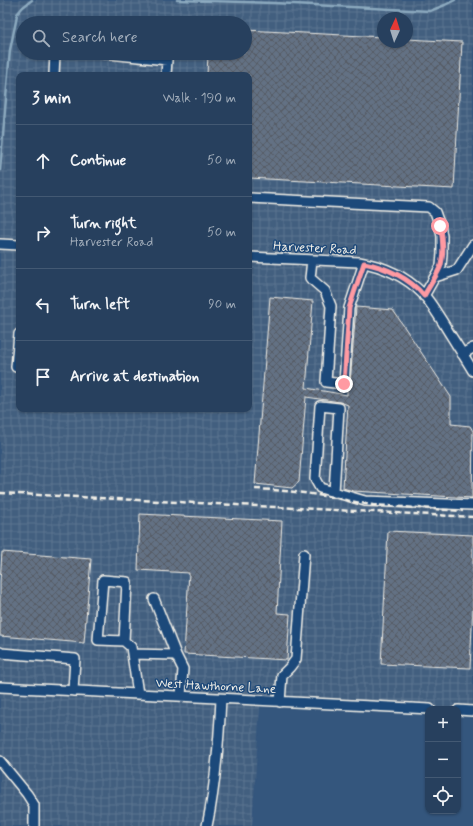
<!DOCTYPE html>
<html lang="en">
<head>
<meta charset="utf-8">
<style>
  :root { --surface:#27405e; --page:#2f4764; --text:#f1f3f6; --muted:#a4afbc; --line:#435973 }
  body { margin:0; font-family:Mynerve,sans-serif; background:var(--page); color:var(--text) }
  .controls { position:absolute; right:12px; bottom:12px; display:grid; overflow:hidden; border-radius:8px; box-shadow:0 1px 3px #0004 }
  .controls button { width:36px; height:36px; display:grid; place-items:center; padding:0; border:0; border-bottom:1px solid var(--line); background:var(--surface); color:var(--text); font:20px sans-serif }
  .compass { position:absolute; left:377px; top:12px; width:36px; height:36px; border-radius:50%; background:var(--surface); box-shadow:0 1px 3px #0004; rotate:4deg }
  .stop { position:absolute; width:12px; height:12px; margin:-9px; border:3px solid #ff9aa2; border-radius:50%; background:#fff }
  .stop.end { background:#ff9aa2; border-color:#fff; box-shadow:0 1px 4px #0008 }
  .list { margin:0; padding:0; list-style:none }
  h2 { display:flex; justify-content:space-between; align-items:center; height:52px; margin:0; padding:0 16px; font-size:17px }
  h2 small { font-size:13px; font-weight:400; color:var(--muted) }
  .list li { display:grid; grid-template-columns:26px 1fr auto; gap:12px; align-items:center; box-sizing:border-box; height:72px; padding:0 16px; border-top:1px solid var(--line) }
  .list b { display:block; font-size:15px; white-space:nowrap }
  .list p { margin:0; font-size:13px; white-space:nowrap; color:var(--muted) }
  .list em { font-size:13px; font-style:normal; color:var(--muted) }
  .icon { flex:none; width:22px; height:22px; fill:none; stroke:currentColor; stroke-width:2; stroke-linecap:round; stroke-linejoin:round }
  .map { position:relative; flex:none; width:473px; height:826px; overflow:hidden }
  .search { position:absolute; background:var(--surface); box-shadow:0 1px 3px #0004; left:16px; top:16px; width:236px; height:44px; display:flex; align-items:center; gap:10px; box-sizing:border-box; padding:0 14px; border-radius:22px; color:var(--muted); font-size:15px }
  .panel { position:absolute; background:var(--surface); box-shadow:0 1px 3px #0004; left:16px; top:72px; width:236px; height:340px; border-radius:8px }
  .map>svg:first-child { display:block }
  .industrial { fill:url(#industrial-grid); fill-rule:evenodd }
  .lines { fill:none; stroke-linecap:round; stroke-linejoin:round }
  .stream { stroke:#8caabf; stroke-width:2.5 }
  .building { fill:url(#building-cross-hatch); stroke:#f4f1e8 }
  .minor-casing { stroke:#f4f1e8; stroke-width:12 }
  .minor { stroke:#1f4a7a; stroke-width:9 }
  .rail { stroke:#f4f1e8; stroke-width:2.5; stroke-dasharray:6 3; stroke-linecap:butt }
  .route { stroke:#ff9aa2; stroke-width:5 }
  .labels { text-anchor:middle; stroke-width:3; stroke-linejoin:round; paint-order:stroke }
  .street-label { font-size:13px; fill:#f4f1e8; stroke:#1f4a7a }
</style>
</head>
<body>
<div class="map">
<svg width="473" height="826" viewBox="0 0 473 826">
  <defs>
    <pattern id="industrial-grid" width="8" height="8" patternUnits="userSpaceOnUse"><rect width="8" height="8" fill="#425e7f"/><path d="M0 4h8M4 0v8" fill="none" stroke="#5e7691"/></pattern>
    <pattern id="building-cross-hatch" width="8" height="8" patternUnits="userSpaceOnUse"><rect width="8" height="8" fill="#647184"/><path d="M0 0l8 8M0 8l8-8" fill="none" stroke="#565c65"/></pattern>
  </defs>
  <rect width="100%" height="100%" fill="#34567d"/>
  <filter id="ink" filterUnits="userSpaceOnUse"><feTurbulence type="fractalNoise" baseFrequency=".025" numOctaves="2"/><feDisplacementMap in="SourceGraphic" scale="8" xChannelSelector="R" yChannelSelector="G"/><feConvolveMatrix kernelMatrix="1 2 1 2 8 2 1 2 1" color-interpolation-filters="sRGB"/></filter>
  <g filter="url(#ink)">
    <!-- industrial -->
    <path class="industrial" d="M 0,0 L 473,0 L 473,715 L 458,709 L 260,705 L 252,826 L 0,826 ZM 383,18 L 407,18 L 407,42 L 383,42 ZM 23,23 L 245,23 L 245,53 L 23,53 ZM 19,75 L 249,75 L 249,409 L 19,409 Z"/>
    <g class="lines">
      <!-- stream -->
      <path class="stream" d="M 177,0 L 274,3 L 430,11 L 445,5 L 455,0
        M 0,171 L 10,50 L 16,21 L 17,14 L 23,7 L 32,0"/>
    </g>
    <!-- building -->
    <path class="building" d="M 245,30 L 383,37 L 383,42 L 407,42 L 407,39 L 462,42 L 454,189 L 249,178 L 249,75 L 207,75 L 208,53 L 245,53 Z
      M 270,297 L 313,301 L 306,388 L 347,395 L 347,389 L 350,384 L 356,307 L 393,310 L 451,397 L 451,424 L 470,426 L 473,431 L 472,498 L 353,491 L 343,488 L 348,405 L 340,402 L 306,397 L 299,482 L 292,488 L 255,484 Z
      M 140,514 L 282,521 L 277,613 L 290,614 L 287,660 L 184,654 L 189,573 L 138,570 Z
      M 388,531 L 473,535 L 473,606 L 470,668 L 381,664 Z
      M 2,552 L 91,559 L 84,643 L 0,636 L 0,581 Z"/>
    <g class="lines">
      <defs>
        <path id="minor" d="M 100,53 L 167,60 L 166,75
          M 54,75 L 55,53
          M 249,198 L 429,207 L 435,212 L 440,226 L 442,236 L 442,254 L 441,266 L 424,296
          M 0,244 L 19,245
          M 249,257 L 359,262 C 383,266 405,276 422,293 C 430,301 436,312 442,321 C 452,338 463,354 473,371
          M 312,260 L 310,278 L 325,291 L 331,306 L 326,382 L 344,384 L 349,308 L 364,263
          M 435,277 L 457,270 L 473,245
          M 462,354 L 473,348
          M 16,367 L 19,334
          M 334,492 L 339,408 L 320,406 L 315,479 L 320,488 L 365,501 L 473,505
          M 154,599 L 176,655 L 183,669 L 181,696
          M 124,641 L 127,582 L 103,580 L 98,640 L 124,641 L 131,647 L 138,694
          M 0,652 L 1,653 L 75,659 L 73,691
          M 132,654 L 176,655
          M 0,687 L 430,709
          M 280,702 L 282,675 L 290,667 L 296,659 L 304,554
          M 458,710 L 473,711
          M 0,761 L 27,794 L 34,805 L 34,826
          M 207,826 C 216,784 219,741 221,699"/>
      </defs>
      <!-- minor casing -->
      <use href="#minor" class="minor-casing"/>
      <!-- minor -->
      <use href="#minor" class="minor"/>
      <!-- rail -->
      <path class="rail" d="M 255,489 C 278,490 301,492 324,496 C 340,498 356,503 373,505 L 463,511
        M 0,493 L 473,517"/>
    </g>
  </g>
  <g class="lines" filter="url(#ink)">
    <!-- route -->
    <path class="route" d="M 344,384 L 349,308 L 364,263 C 385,267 410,278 424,296 C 428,288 439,272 441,265 C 444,252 443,238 440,226"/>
  </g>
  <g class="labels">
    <!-- street labels -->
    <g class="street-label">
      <text transform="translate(315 247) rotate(3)" y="5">Harvester Road</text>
      <text transform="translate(216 685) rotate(3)" y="5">West Hawthorne Lane</text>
    </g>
  </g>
</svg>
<div class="controls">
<button>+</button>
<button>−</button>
<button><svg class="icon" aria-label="locate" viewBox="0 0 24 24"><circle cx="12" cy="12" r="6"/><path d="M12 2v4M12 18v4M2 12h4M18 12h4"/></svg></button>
</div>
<svg class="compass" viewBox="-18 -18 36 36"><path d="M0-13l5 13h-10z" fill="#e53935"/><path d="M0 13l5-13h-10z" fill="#a4afbc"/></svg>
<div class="stop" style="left:440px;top:226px"></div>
<div class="stop end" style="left:344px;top:384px"></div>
<div class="search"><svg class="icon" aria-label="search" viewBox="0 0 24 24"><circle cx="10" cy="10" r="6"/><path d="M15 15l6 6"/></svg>Search here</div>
<section class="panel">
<h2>3 min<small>Walk · 190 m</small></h2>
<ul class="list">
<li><svg class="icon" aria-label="ahead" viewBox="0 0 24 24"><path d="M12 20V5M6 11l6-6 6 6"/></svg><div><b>Continue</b></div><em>50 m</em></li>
<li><svg class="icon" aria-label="right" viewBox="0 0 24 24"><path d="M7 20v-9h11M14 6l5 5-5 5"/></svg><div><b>Turn right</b><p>Harvester Road</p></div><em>50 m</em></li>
<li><svg class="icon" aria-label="left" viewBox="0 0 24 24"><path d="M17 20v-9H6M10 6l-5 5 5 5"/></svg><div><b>Turn left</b></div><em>90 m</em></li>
<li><svg class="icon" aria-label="arrive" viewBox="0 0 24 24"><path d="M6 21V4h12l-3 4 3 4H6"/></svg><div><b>Arrive at destination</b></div></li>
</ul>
</section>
</div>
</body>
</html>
